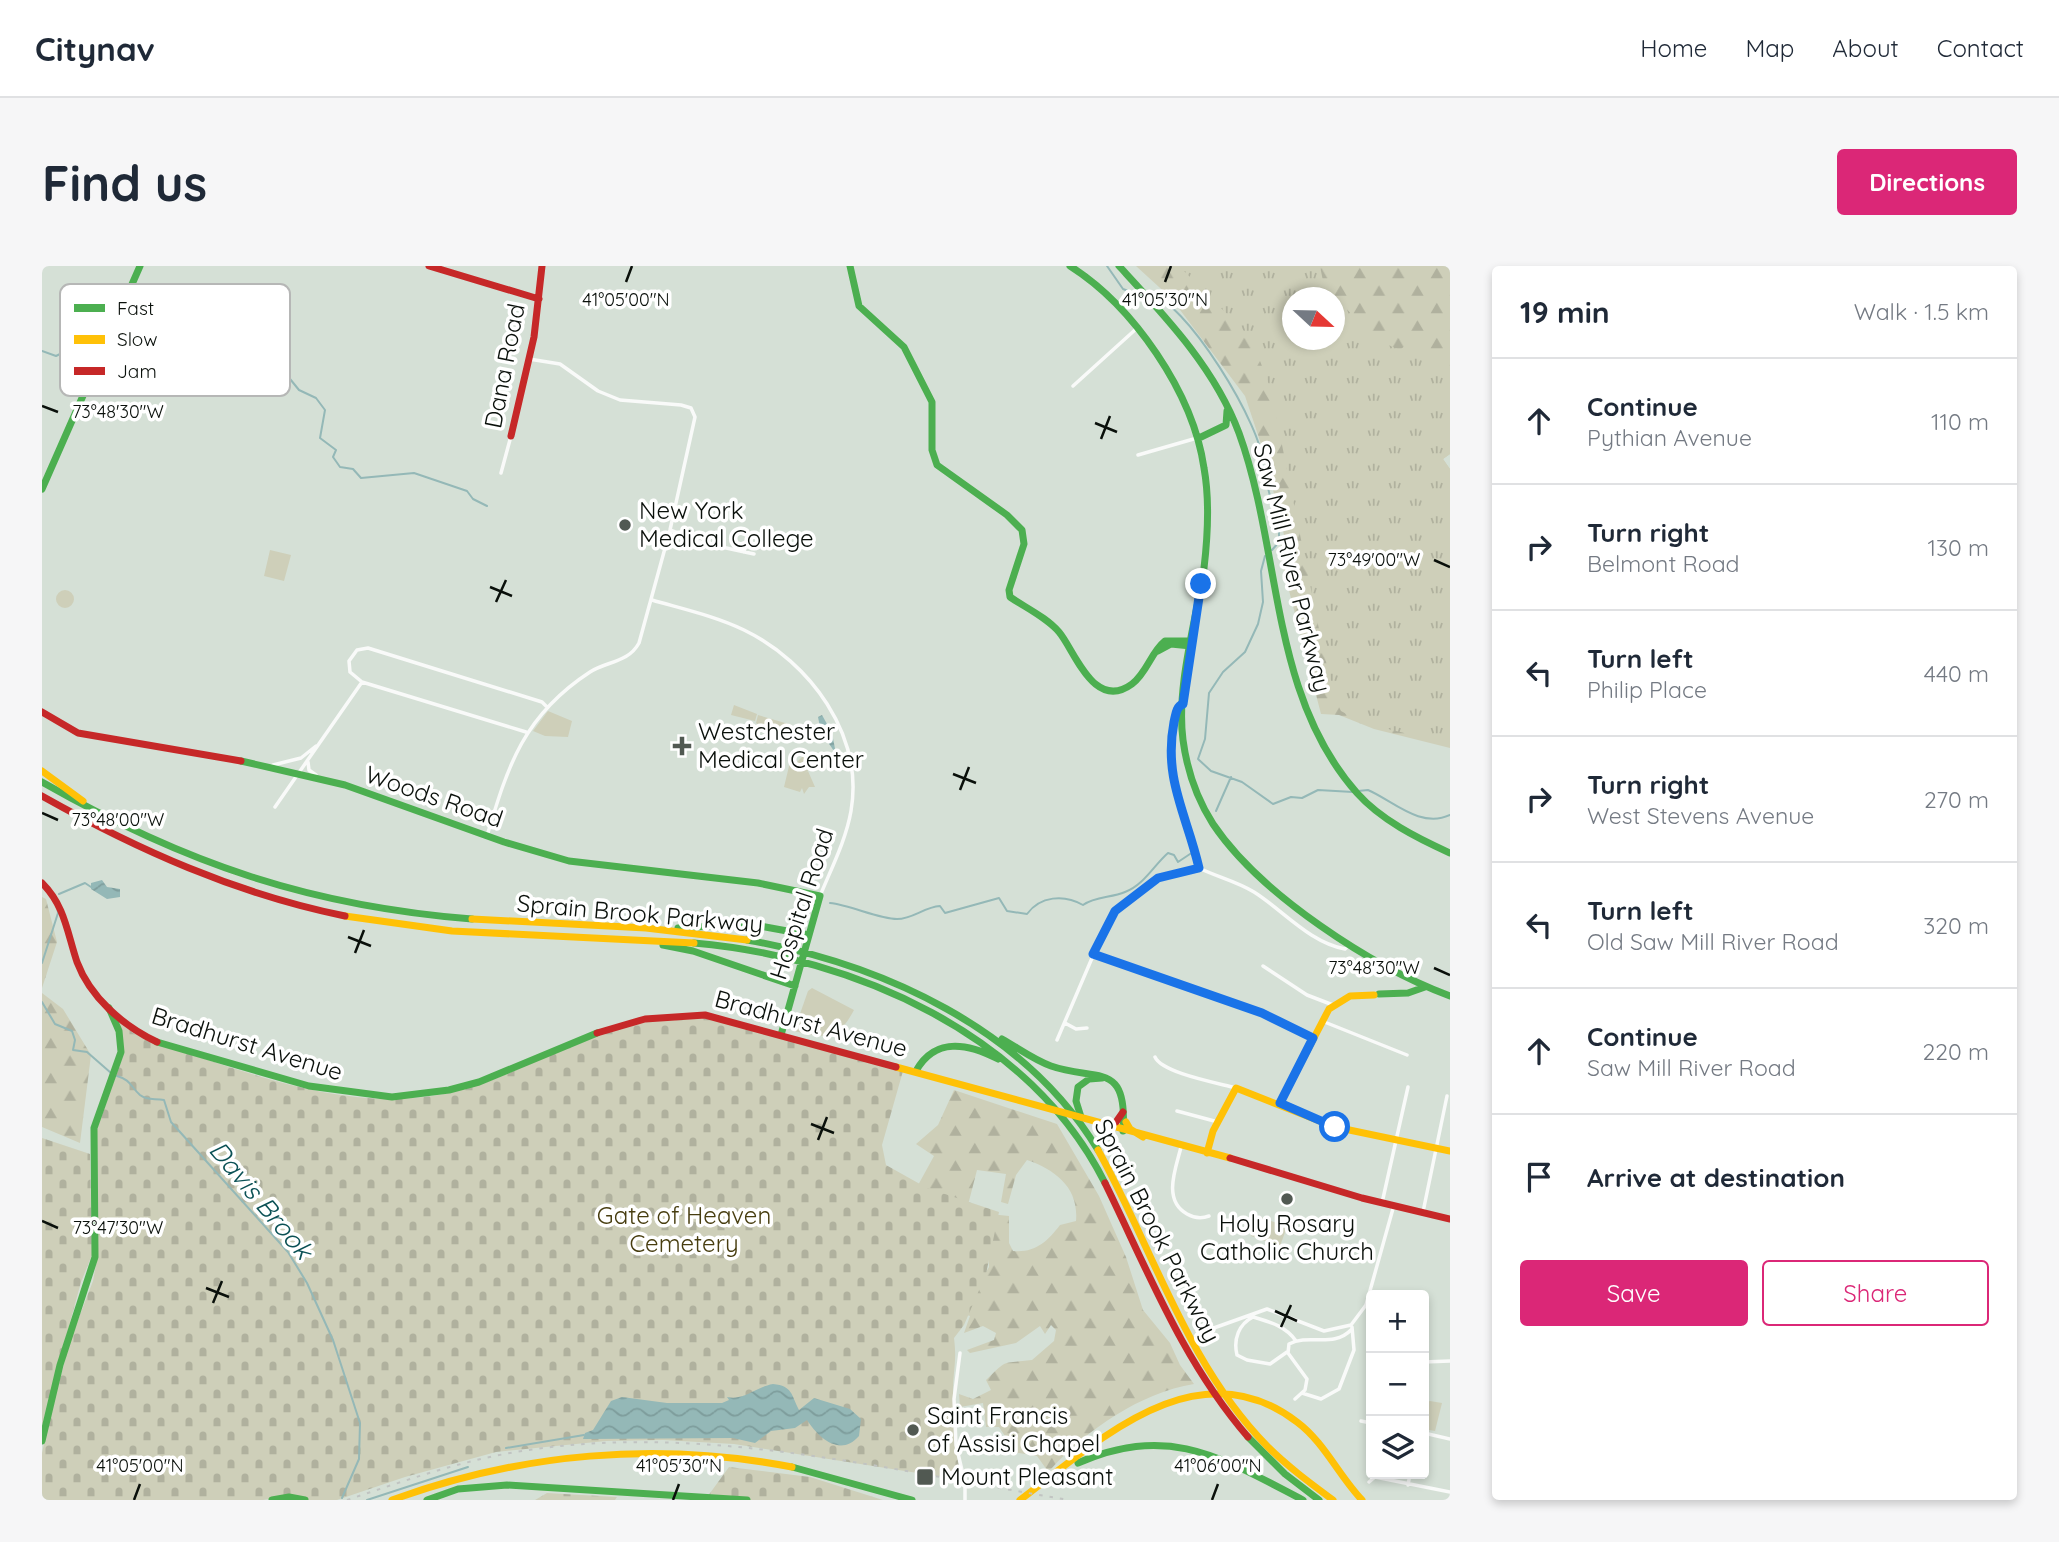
<!DOCTYPE html>
<html lang="en">
<head>
<meta charset="utf-8">
<style>
  :root { --surface:#fff; --page:#f6f6f7; --text:#1f2937; --muted:#747a83; --line:#e0e1e3; --accent:#db2777 }
  body { margin:0; font-family:Quicksand,sans-serif; background:var(--page); color:var(--text) }
  .controls { position:absolute; right:21px; bottom:21px; display:grid; overflow:hidden; border-radius:7px; box-shadow:0 4px 10px #0003 }
  .controls button { width:63px; height:63px; display:grid; place-items:center; padding:0; border:0; border-bottom:2px solid var(--line); background:var(--surface); color:var(--text); font:35px sans-serif }
  .compass { position:absolute; left:1240px; top:21px; width:63px; height:63px; border-radius:50%; background:var(--surface); box-shadow:0 4px 10px #0003; rotate:112deg }
  .stop { position:absolute; width:21px; height:21px; margin:-16px; border:5px solid #1a73e8; border-radius:50%; background:#fff }
  .stop.end { background:#1a73e8; border-color:#fff; box-shadow:0 2px 7px #0008 }
  .list { margin:0; padding:0; list-style:none }
  h2 { display:flex; justify-content:space-between; align-items:center; height:91px; margin:0; padding:0 28px; font-size:30px }
  h2 small { font-size:23px; font-weight:400; color:var(--muted) }
  .list li { display:grid; grid-template-columns:46px 1fr auto; gap:21px; align-items:center; box-sizing:border-box; height:126px; padding:0 28px; border-top:2px solid var(--line) }
  .list b { display:block; font-size:26px; white-space:nowrap }
  .list p { margin:0; font-size:23px; white-space:nowrap; color:var(--muted) }
  .list em { font-size:23px; font-style:normal; color:var(--muted) }
  .actions { display:flex; gap:14px; padding:21px 28px }
  .actions a { flex:1; padding:16px 0; border:2px solid var(--accent); border-radius:7px; text-align:center; font-size:24px; color:var(--accent) }
  .actions .main { background:var(--accent); color:#fff }
  .icon { flex:none; width:38px; height:38px; fill:none; stroke:currentColor; stroke-width:2; stroke-linecap:round; stroke-linejoin:round }
  .map { position:relative; flex:none; width:1408px; height:1234px; overflow:hidden; border-radius:7px }
  header { display:flex; align-items:center; gap:42px; box-sizing:border-box; height:98px; padding:0 35px; background:var(--surface); border-bottom:2px solid var(--line) }
  header strong { font-size:33px }
  nav { display:flex; gap:38px; margin-inline-start:auto; font-size:24px }
  .intro { display:flex; align-items:center; justify-content:space-between; box-sizing:border-box; height:168px; padding:0 42px }
  h1 { margin:0; font-size:49px }
  .button { padding:18px 32px; border-radius:7px; background:var(--accent); color:#fff; font-size:24px; font-weight:700 }
  main { display:flex; gap:42px; padding:0 42px }
  aside { flex:1; background:var(--surface); border-radius:7px; box-shadow:0 4px 10px #0003 }
  .map>svg:first-child { display:block }
  .green { fill:#cecfb9 }
  .forest { fill:url(#forest-firs); fill-rule:evenodd }
  .cemetery { fill:url(#cemetery-stones) }
  .park { fill:url(#park-tufts); fill-rule:evenodd }
  .water { fill:url(#water-waves) }
  .lines { fill:none; stroke-linecap:round; stroke-linejoin:round }
  .stream { stroke:#94b8b7; stroke-width:2 }
  .street { stroke:#f9faf9; stroke-width:3.5 }
  .fast { stroke:#4caf50; stroke-width:7 }
  .slow { stroke:#ffc107; stroke-width:7 }
  .jam { stroke:#c62828; stroke-width:7 }
  .rail { stroke:#c1c4c2; stroke-width:2; stroke-dasharray:3.5 7; stroke-linecap:butt }
  .route { stroke:#1a73e8; stroke-width:9 }
  .ticks { fill:none; stroke:#0a100b; stroke-width:2.5 }
  .poi-dot { fill:#515952; stroke:#fff; stroke-width:2.5 }
  .labels { text-anchor:middle; stroke-width:7; stroke-linejoin:round; paint-order:stroke }
  .street-label { font-size:24px; fill:#0a100b; stroke:#fff }
  .poi-label { font-size:24px; fill:#0a100b; stroke:#fff; text-anchor:start }
  .park-label { font-size:24px; fill:#473d0f; stroke:#fff }
  .water-label { font-size:26px; font-style:italic; fill:#0b5155; stroke:#fff }
  .key { fill:#fff; stroke:#b6b7b6; stroke-width:2 }
  .key-label { font-size:19px; fill:#0a100b }
  .ticks-label { font-size:18px; text-anchor:middle; fill:#0a100b; stroke:#fff; stroke-width:7; stroke-linejoin:round; paint-order:stroke }
</style>
</head>
<body>
<header>
<strong>Citynav</strong>
<nav><a>Home</a><a>Map</a><a>About</a><a>Contact</a></nav>
</header>
<div class="intro"><h1>Find us</h1><a class="button">Directions</a></div>
<main>
<div class="map">
<svg width="1408" height="1234" viewBox="0 0 1408 1234">
  <defs>
    <pattern id="forest-firs" width="22" height="20" patternUnits="userSpaceOnUse" patternTransform="scale(1.75)"><rect width="22" height="20" fill="#cecfb9"/><path d="M5 1l3.5 6h-7zM16 11l3.5 6h-7z" fill="#b0b19e"/></pattern>
    <pattern id="cemetery-stones" width="16" height="16" patternUnits="userSpaceOnUse" patternTransform="scale(1.75)"><rect width="16" height="16" fill="#cecfb9"/><path d="M2 7V4a2 2 0 0 1 4 0v3zM10 15v-3a2 2 0 0 1 4 0v3z" fill="#b0b19e"/></pattern>
    <pattern id="park-tufts" width="24" height="20" patternUnits="userSpaceOnUse" patternTransform="scale(1.75)"><rect width="24" height="20" fill="#cecfb9"/><path d="M3 7l-1-3M5 7V3M7 7l1-3M15 17l-1-3M17 17v-4M19 17l1-3" fill="none" stroke="#b0b19e"/></pattern>
    <pattern id="water-waves" width="16" height="10" patternUnits="userSpaceOnUse" patternTransform="scale(1.75)"><rect width="16" height="10" fill="#94b8b7"/><path d="M0 5q4-4 8 0t8 0" fill="none" stroke="#7e9d9c"/></pattern>
  </defs>
  <rect width="100%" height="100%" fill="#d5e0d6"/>
  <!-- green -->
  <path class="green" d="M 228,284 L 249,289 L 242,315 L 222,310 Z
    M14 333a9 9 0 1 1 18 0a9 9 0 1 1-18 0Z
    M 692,439 L 715,448 L 713,455 L 689,449 Z
    M 506,445 L 530,455 L 526,471 L 503,470 L 491,465 Z
    M 716,449 L 750,459 L 750,460 L 722,477 L 722,463 L 714,457 Z
    M 761,490 L 769,502 L 762,508 L 766,505 L 773,521 L 767,521 L 762,528 L 760,522 L 758,526 L 742,521 L 748,496 L 754,497 Z
    M 770,722 L 812,744 C 795,776 783,772 752,765 L 766,725 Z
    M 1216,950 L 1245,961 L 1238,980 L 1209,970 Z
    M 1388,1135 L 1400,1137 L 1393,1165 L 1382,1163 L 1382,1137 Z"/>
  <!-- forest -->
  <path class="forest" d="M 1094,0 L 1408,0 L 1408,188 L 1401,193 L 1408,203 L 1408,482 L 1332,463 L 1297,449 L 1279,448 L 1237,286 L 1242,269 L 1222,187 L 1203,130 L 1129,32 ZM 1251,32 L 1293,32 L 1293,74 L 1251,74 Z
    M 0,631 L 4,633 L 15,676 L 0,722 Z
    M 0,727 L 21,743 L 49,789 L 38,877 L 0,861 Z
    M 912,824 L 1015,858 L 1057,930 L 1084,991 L 1101,1044 L 1128,1077 L 1138,1099 L 1152,1118 C 1098,1127 1046,1163 1009,1203 L 1005,1204 L 995,1190 L 971,1186 L 973,1175 L 963,1170 L 957,1161 L 944,1161 L 941,1137 L 918,1141 L 917,1128 L 931,1133 L 949,1124 L 944,1114 C 967,1092 959,1098 990,1094 L 1012,1075 L 1014,1064 L 1009,1059 L 1003,1068 L 998,1060 L 974,1077 L 928,1087 L 925,1084 L 952,1074 L 954,1067 L 941,1060 L 922,1067 L 928,1050 L 919,1047 L 947,1001 L 945,972 L 948,948 L 967,950 L 967,977 L 971,985 C 993,987 1005,976 1018,959 L 1034,955 C 1037,922 1014,904 985,894 L 974,909 L 966,938 L 959,936 L 964,908 L 935,904 L 926,939 L 875,921 L 892,890 L 874,878 L 896,859 Z"/>
  <!-- cemetery -->
  <path class="cemetery" d="M 74,751 L 91,767 L 116,778 C 222,811 325,856 436,819 C 499,798 557,756 624,751 C 669,747 712,763 754,776 C 789,786 825,796 861,805 L 840,879 L 844,899 L 885,922 L 957,946 L 944,1008 L 922,1059 L 912,1072 C 915,1096 911,1104 911,1126 C 911,1156 913,1185 920,1214 L 692,1178 L 621,1174 L 564,1175 L 454,1186 L 363,1211 L 295,1234 L 267,1234 L 250,1229 L 221,1234 L 0,1234 L 0,1187 L 8,1150 L 29,1072 L 51,1015 L 56,988 L 54,866 L 81,790 L 80,770 Z
    M 0,872 L 48,888 L 50,989 L 39,1016 L 0,1160 Z
    M 687,1201 L 768,1211 L 841,1234 L 663,1234 Z
    M 505,1227 L 575,1231 L 573,1234 L 493,1234 Z"/>
  <!-- park -->
  <path class="park" d="M 1137,0 L 1278,0 L 1282,20 L 1335,74 L 1358,84 L 1373,71 L 1408,105 L 1408,188 L 1401,193 L 1408,203 L 1408,478 L 1321,457 L 1299,445 L 1293,433 L 1281,383 L 1229,124 L 1212,79 L 1202,65 ZM 1251,32 L 1293,32 L 1293,74 L 1251,74 Z"/>
  <!-- water -->
  <path class="water" d="M 780,449 L 790,467 L 794,488 L 779,466 L 776,451 Z
    M 60,614 L 65,621 L 78,623 L 78,631 L 65,633 L 49,623 L 49,617 Z
    M 731,1118 C 751,1120 749,1129 757,1144 L 772,1132 L 808,1143 L 819,1153 L 817,1170 C 798,1192 776,1171 765,1154 L 753,1162 L 729,1165 L 713,1177 L 691,1172 L 541,1173 L 543,1167 L 551,1164 L 569,1135 L 580,1131 L 625,1137 L 680,1137 L 687,1134 L 685,1131 C 702,1135 714,1121 731,1118 Z"/>
  <g class="lines">
    <!-- stream -->
    <path class="stream" d="M 1065,0 L 1081,23 L 1102,31
      M 1107,30 C 1139,26 1225,167 1220,198 L 1237,266 L 1237,276 L 1230,284
      M 0,85 L 14,90 L 30,82 L 50,82
      M 68,85 L 114,80 L 166,100 L 170,95 L 244,108 L 257,124 L 274,132 L 283,144 L 278,172 L 294,184 L 291,191 L 298,201 L 311,203 L 319,212 L 372,207 L 425,225 L 431,233 L 445,240
      M 1223,290 L 1219,305 L 1221,336 L 1216,358 L 1203,386 L 1181,406 L 1167,427 L 1163,473 L 1156,493 L 1169,505 L 1200,516 L 1231,538 L 1249,531 L 1260,532 L 1276,524 L 1311,526
      M 1316,525 L 1326,524 C 1350,534 1378,563 1408,549
      M 1174,545 L 1189,511
      M 17,628 L 43,617 L 49,621
      M 788,637 C 808,639 837,653 855,653 C 871,653 882,641 898,640 L 903,647 L 957,632 L 965,645 L 985,648 C 998,630 1022,628 1041,639 C 1053,630 1069,632 1083,626 C 1102,619 1112,599 1126,587 L 1132,589 L 1136,596 L 1151,586
      M 0,697 L 16,647 L 15,638
      M 0,736 L 13,758 L 30,765 L 33,774 L 31,784 L 45,786 L 69,807
      M 75,810 C 89,814 88,820 98,829 C 105,835 113,832 122,834 L 129,856 L 246,986 L 265,1017 L 291,1074 L 318,1157 L 317,1193 L 300,1232
      M 464,1182 L 542,1169
      M 325,1234 L 426,1201"/>
    <!-- street -->
    <path class="street" d="M 1031,120 L 1094,63
      M 1096,189 L 1155,172
      M 459,207 L 469,170
      M 628,264 L 661,277 L 712,288
      M 702,286 L 705,274
      M 610,334 C 641,343 673,350 702,364 C 768,396 822,469 809,545 C 804,574 789,603 778,630
      M 1141,437 L 1136,440 C 1117,503 1143,543 1157,602 C 1175,611 1194,615 1212,626 C 1242,645 1267,676 1303,683 L 1307,679
      M 484,466 L 320,416 L 308,406 L 307,395 L 315,384 L 326,382 L 500,436 L 505,441
      M 266,496 L 267,504 L 274,509
      M 231,499 L 259,492 L 274,480
      M 233,541 L 320,416
      M 445,570 C 466,499 482,449 548,406 C 565,395 586,397 597,377 L 628,264 L 653,151 L 649,142 L 639,139 L 578,134 L 556,125 L 518,98 L 487,93
      M 1051,688 L 1220,747 L 1271,772
      M 1221,700 L 1265,729 L 1291,739
      M 1280,755 L 1365,789
      M 1023,757 L 1034,763 L 1045,762
      M 1015,774 L 1068,650 L 1116,612 L 1157,602
      M 1113,791 C 1120,807 1176,817 1194,822
      M 1135,845 L 1176,856
      M 1139,881 C 1134,902 1120,934 1145,948 C 1152,952 1159,953 1167,950
      M 1340,937 L 1366,821
      M 1381,946 L 1405,830
      M 1169,1063 L 1225,1043 L 1282,1065 L 1309,1059 L 1324,1039 L 1352,939
      M 1245,1086 L 1228,1098 L 1205,1094 L 1195,1089 C 1191,1073 1197,1058 1211,1051 C 1228,1056 1244,1060 1254,1075
      M 918,1087 L 912,1133 L 914,1179 L 923,1217 L 923,1234
      M 1382,1096 L 1408,1095
      M 1260,1127 L 1279,1133 L 1297,1123 L 1312,1084 L 1310,1061
      M 1253,1133 L 1263,1124 L 1265,1113 L 1246,1087 L 1247,1078 C 1268,1067 1291,1083 1310,1063
      M 1319,1155 L 1329,1157
      M 1382,1167 L 1408,1173
      M 1329,1192 L 1327,1206 L 1333,1211
      M 1333,1211 L 1408,1226
      M 1327,1216 L 1333,1211
      M 1366,1219 L 1368,1208"/>
    <!-- fast -->
    <path class="fast" d="M 808,0 L 817,40 L 862,81 L 890,136 L 890,184 L 895,199 L 965,249 L 980,264 L 982,278 L 967,324 L 968,331 C 984,342 1004,351 1017,366 C 1033,385 1052,446 1090,418 C 1105,407 1109,386 1123,375 L 1150,375
      M 1028,0 C 1091,40 1151,126 1162,202 C 1168,235 1166,268 1162,302 C 1154,355 1134,421 1141,474 C 1145,504 1155,533 1171,558 C 1218,628 1330,701 1408,730
      M 1077,0 C 1123,50 1173,102 1197,167 C 1240,285 1227,428 1315,527 C 1339,554 1375,572 1408,587
      M 1157,172 L 1184,159 L 1185,145
      M 0,223 L 98,0
      M 1116,385 L 1129,378 L 1149,380
      M 199,495 L 303,519 L 462,576 L 527,595 L 716,617 L 778,630 L 739,769
      M 0,516 C 142,597 267,640 430,653
      M 636,662 L 707,658 L 767,669
      M 705,674 C 841,698 983,763 1056,884
      M 652,677 C 812,691 988,768 1063,917
      M 621,679 L 651,685 L 753,720
      M 1337,728 L 1366,727 L 1383,721
      M 960,773 C 976,782 992,794 1009,800 C 1054,816 1086,794 1081,865
      M 115,776 L 267,820 L 350,831 L 407,824 L 437,816 L 555,767
      M 874,805 C 893,771 925,777 956,793
      M 1039,851 L 1034,835 L 1036,821 L 1047,813 L 1060,812
      M 1206,1171 L 1243,1208 L 1277,1234
      M 0,1175 L 18,1099 L 53,991 L 52,862 L 79,786 L 77,765 L 67,742
      M 1036,1197 C 1127,1157 1180,1192 1261,1234
      M 750,1201 L 870,1234
      M 230,1234 L 247,1231 L 263,1234
      M 385,1234 L 416,1223 L 465,1219 L 705,1234"/>
    <!-- slow -->
    <path class="slow" d="M 0,505 L 41,535
      M 303,650 L 410,665 L 652,677
      M 430,653 L 604,662 L 705,674
      M 854,801 L 1188,892
      M 1238,837 L 1287,743 L 1308,730 L 1332,729
      M 1084,856 L 1088,863 L 1101,871
      M 1056,884 C 1111,983 1144,1097 1225,1180 C 1245,1200 1268,1217 1291,1234
      M 1165,887 L 1171,865 L 1194,822 L 1293,861 L 1408,885
      M 350,1234 C 479,1187 615,1175 750,1201
      M 978,1234 C 1057,1174 1156,1080 1255,1156 C 1282,1176 1297,1210 1320,1234"/>
    <!-- jam -->
    <path class="jam" d="M 387,0 L 497,33
      M 469,170 L 492,71 L 500,0
      M 0,446 L 36,467 L 199,495
      M 0,530 C 96,584 195,628 303,650
      M 0,617 C 23,640 25,666 35,696 C 48,731 81,760 115,776
      M 555,767 L 603,753 L 663,749 L 854,801
      M 1059,859 L 1074,856 L 1081,846
      M 1188,892 L 1320,932 L 1408,953
      M 1063,917 C 1106,1005 1141,1096 1206,1171"/>
    <!-- rail -->
    <path class="rail" d="M 305,1234 C 359,1216 412,1197 468,1187 C 653,1154 845,1204 1027,1234"/>
  </g>
  <g class="lines">
    <!-- route -->
    <path class="route" d="M 1159,318 L 1141,438 C 1134,441 1134,448 1132,456 C 1121,513 1145,549 1157,602 L 1116,612 L 1073,645 L 1051,688 L 1220,747 L 1271,772 L 1238,837 L 1293,861"/>
  </g>
  <!-- ticks -->
  <path class="ticks" d="M 584,16 L 590,0M 1123,16 L 1129,0M 0,140 L 16,146M 1053,157 L 1075,166M 1059,173 L 1068,150M 1392,294 L 1408,301M 448,321 L 470,330M 454,336 L 464,314M 911,508 L 934,517M 918,524 L 927,501M 0,547 L 16,554M 306,671 L 329,680M 313,687 L 322,664M 1392,702 L 1408,709M 769,858 L 792,867M 776,874 L 785,851M 0,955 L 16,962M 164,1022 L 187,1031M 171,1037 L 180,1015M 1233,1045 L 1255,1055M 1239,1061 L 1249,1039M 92,1234 L 98,1218M 631,1234 L 637,1218M 1170,1234 L 1176,1218"/>
  <!-- markers -->
  <g class="poi-dot">
    <circle cx="583" cy="259" r="7"/>
    <path d="M636.5 469.5h7v7h7v7h-7v7h-7v-7h-7v-7h7z"/>
    <circle cx="1245" cy="933" r="7"/>
    <circle cx="871" cy="1164" r="7"/>
    <rect x="874" y="1202" width="18" height="18" rx="3.5"/>
  </g>
  <g class="labels">
    <!-- street labels -->
    <g class="street-label">
      <text transform="translate(463 100) rotate(-79)" y="8">Dana Road</text>
      <text transform="translate(1250 302) rotate(76)" y="8">Saw Mill River Parkway</text>
      <text transform="translate(392 531) rotate(19)" y="8">Woods Road</text>
      <text transform="translate(760 638) rotate(-72)" y="8">Hospital Road</text>
      <text transform="translate(598 648) rotate(5)" y="8">Sprain Brook Parkway</text>
      <text transform="translate(769 758) rotate(15)" y="8">Bradhurst Avenue</text>
      <text transform="translate(205 778) rotate(17)" y="8">Bradhurst Avenue</text>
      <text transform="translate(1115 965) rotate(63)" y="8">Sprain Brook Parkway</text>
    </g>
    <!-- poi labels -->
    <g class="poi-label">
      <text x="597" y="253">New York<tspan x="597" dy="28">Medical College</tspan></text>
      <text x="656" y="474">Westchester<tspan x="656" dy="28">Medical Center</tspan></text>
      <text x="1245" y="966" text-anchor="middle">Holy Rosary<tspan x="1245" dy="28">Catholic Church</tspan></text>
      <text x="885" y="1158">Saint Francis<tspan x="885" dy="28">of Assisi Chapel</tspan></text>
      <text x="899" y="1219">Mount Pleasant</text>
    </g>
    <!-- park labels -->
    <g class="park-label">
      <text x="642" y="958">Gate of Heaven<tspan x="642" dy="28">Cemetery</tspan></text>
    </g>
    <!-- water labels -->
    <g class="water-label">
      <text transform="translate(219 934) rotate(50)" y="9">Davis Brook</text>
    </g>
  </g>
  <!-- legend -->
  <rect x="18" y="18" width="230" height="112" rx="10" class="key"/>
  <rect x="32" y="38" width="31" height="8" fill="#4caf50"/>
  <rect x="32" y="69" width="31" height="9" fill="#ffc107"/>
  <rect x="32" y="101" width="31" height="8" fill="#c62828"/>
  <g class="key-label">
    <text x="75" y="49">Fast</text>
    <text x="75" y="80">Slow</text>
    <text x="75" y="112">Jam</text>
  </g>
  <g class="ticks-label">
    <text x="584" y="40">41°05'00"N</text>
    <text x="1123" y="40">41°05'30"N</text>
    <text x="76" y="152">73°48'30"W</text>
    <text x="1332" y="300">73°49'00"W</text>
    <text x="76" y="560">73°48'00"W</text>
    <text x="1332" y="708">73°48'30"W</text>
    <text x="76" y="968">73°47'30"W</text>
    <text x="98" y="1206">41°05'00"N</text>
    <text x="637" y="1206">41°05'30"N</text>
    <text x="1176" y="1206">41°06'00"N</text>
  </g>
</svg>
<div class="controls">
<button>+</button>
<button>−</button>
<button><svg class="icon" aria-label="layers" viewBox="0 0 24 24"><path d="M12 4l9 5-9 5-9-5zM3 14l9 5 9-5"/></svg></button>
</div>
<svg class="compass" viewBox="-18 -18 36 36"><path d="M0-13l5 13h-10z" fill="#e53935"/><path d="M0 13l5-13h-10z" fill="#747a83"/></svg>
<div class="stop" style="left:1293px;top:861px"></div>
<div class="stop end" style="left:1159px;top:318px"></div>
</div>
<aside>
<h2>19 min<small>Walk · 1.5 km</small></h2>
<ul class="list">
<li><svg class="icon" aria-label="ahead" viewBox="0 0 24 24"><path d="M12 20V5M6 11l6-6 6 6"/></svg><div><b>Continue</b><p>Pythian Avenue</p></div><em>110 m</em></li>
<li><svg class="icon" aria-label="right" viewBox="0 0 24 24"><path d="M7 20v-9h11M14 6l5 5-5 5"/></svg><div><b>Turn right</b><p>Belmont Road</p></div><em>130 m</em></li>
<li><svg class="icon" aria-label="left" viewBox="0 0 24 24"><path d="M17 20v-9H6M10 6l-5 5 5 5"/></svg><div><b>Turn left</b><p>Philip Place</p></div><em>440 m</em></li>
<li><svg class="icon" aria-label="right" viewBox="0 0 24 24"><path d="M7 20v-9h11M14 6l5 5-5 5"/></svg><div><b>Turn right</b><p>West Stevens Avenue</p></div><em>270 m</em></li>
<li><svg class="icon" aria-label="left" viewBox="0 0 24 24"><path d="M17 20v-9H6M10 6l-5 5 5 5"/></svg><div><b>Turn left</b><p>Old Saw Mill River Road</p></div><em>320 m</em></li>
<li><svg class="icon" aria-label="ahead" viewBox="0 0 24 24"><path d="M12 20V5M6 11l6-6 6 6"/></svg><div><b>Continue</b><p>Saw Mill River Road</p></div><em>220 m</em></li>
<li><svg class="icon" aria-label="arrive" viewBox="0 0 24 24"><path d="M6 21V4h12l-3 4 3 4H6"/></svg><div><b>Arrive at destination</b></div></li>
</ul>
<div class="actions"><a class="main">Save</a><a>Share</a></div>
</aside>
</main>
</body>
</html>
